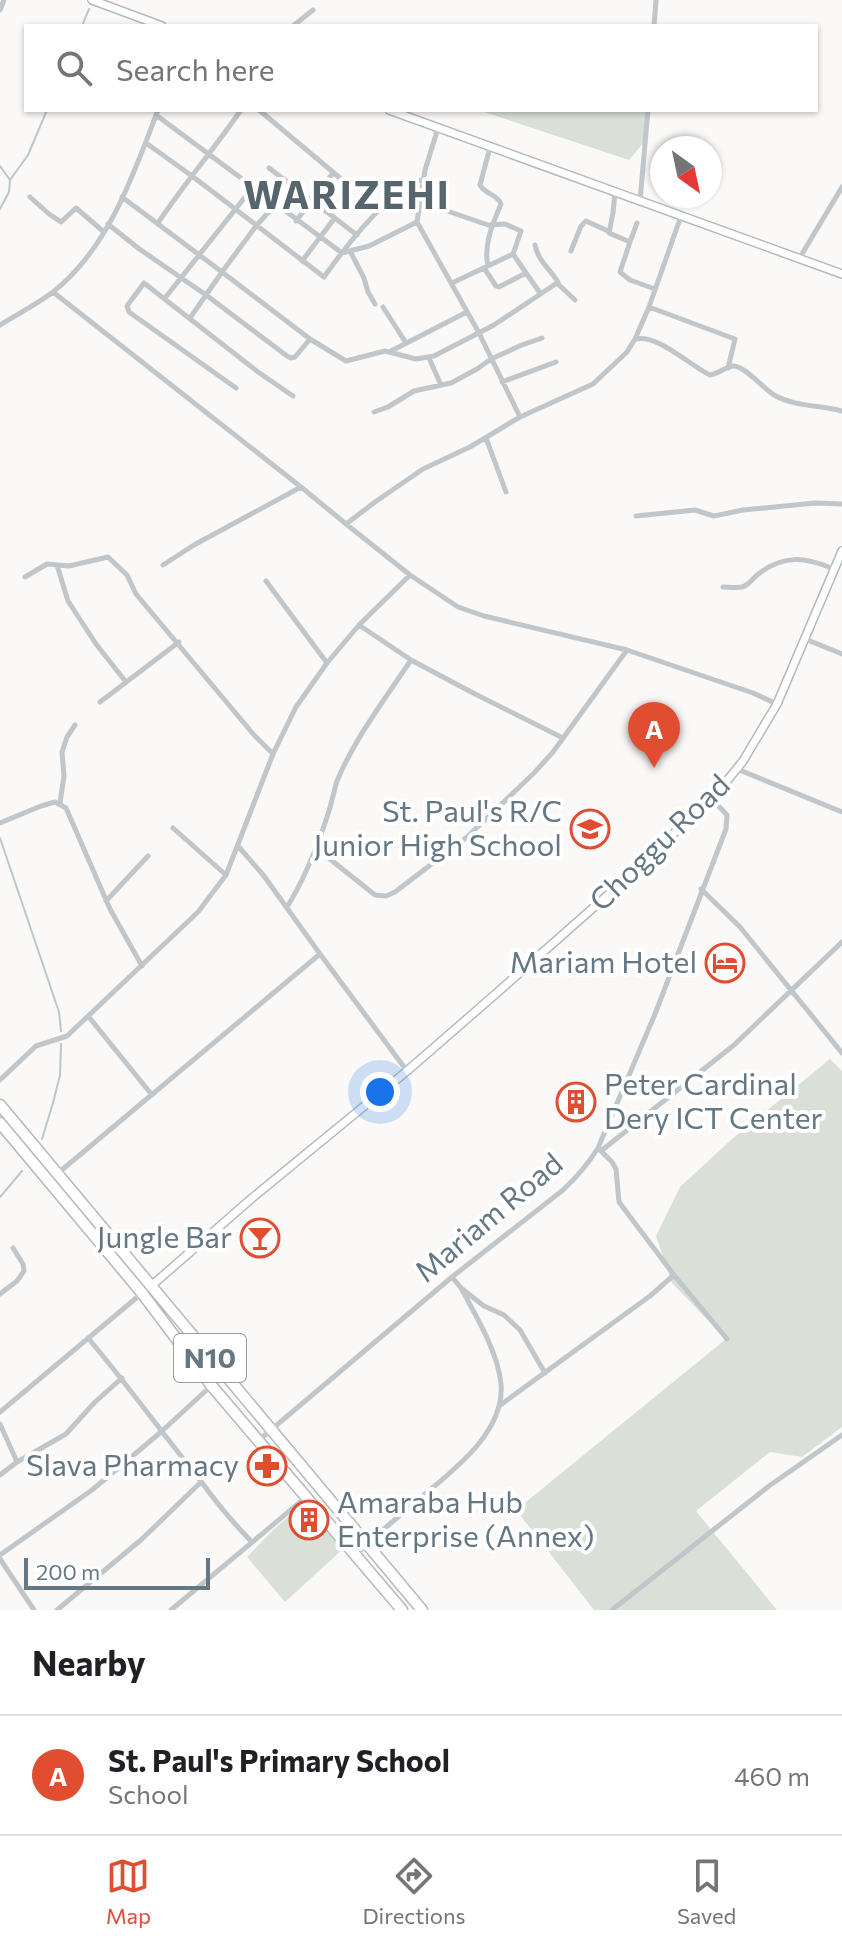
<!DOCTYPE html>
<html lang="en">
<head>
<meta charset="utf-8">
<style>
  :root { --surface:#fff; --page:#f2f2f2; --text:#202124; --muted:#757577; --line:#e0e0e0; --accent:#e14d30 }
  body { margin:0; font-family:Commissioner,sans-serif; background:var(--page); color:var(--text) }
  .compass { position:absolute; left:650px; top:136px; width:72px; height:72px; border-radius:50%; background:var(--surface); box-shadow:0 2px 6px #0004; rotate:147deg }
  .scale { position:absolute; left:24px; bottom:20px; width:186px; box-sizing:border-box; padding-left:8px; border:4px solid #657782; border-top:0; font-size:22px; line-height:28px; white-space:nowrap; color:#657782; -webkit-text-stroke:6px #fff; paint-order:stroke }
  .you { position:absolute; left:380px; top:1092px; width:28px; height:28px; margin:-20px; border:6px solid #fff; border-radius:50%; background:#1a73e8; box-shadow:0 0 0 12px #1a73e833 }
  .badge { display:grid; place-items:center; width:52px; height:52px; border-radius:50%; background:var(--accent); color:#fff; font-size:26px; font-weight:700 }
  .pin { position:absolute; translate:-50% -66px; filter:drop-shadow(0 2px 4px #0008) }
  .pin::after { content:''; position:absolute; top:42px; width:28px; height:24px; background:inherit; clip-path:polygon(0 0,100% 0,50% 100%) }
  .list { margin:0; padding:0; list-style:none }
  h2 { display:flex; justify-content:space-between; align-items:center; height:104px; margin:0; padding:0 32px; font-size:34px }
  h2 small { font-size:26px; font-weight:400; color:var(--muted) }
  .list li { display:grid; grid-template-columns:52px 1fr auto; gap:24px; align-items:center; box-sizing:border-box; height:120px; padding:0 32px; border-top:2px solid var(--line) }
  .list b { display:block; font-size:30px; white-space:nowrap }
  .list p { margin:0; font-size:26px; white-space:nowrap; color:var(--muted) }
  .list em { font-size:26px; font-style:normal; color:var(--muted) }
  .icon { flex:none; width:44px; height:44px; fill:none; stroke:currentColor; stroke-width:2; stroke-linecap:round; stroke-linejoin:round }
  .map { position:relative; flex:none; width:842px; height:1610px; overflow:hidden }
  .search { position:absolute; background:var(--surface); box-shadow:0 2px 6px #0004; left:24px; right:24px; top:24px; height:88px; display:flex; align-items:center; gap:20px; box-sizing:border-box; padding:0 28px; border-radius:0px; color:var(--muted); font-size:30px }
  .sheet { height:224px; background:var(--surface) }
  nav { display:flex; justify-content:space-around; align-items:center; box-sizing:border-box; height:112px; border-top:2px solid var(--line); background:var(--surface); font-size:22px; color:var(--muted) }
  nav a { display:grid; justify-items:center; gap:4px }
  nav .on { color:var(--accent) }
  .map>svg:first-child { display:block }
  .green { fill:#dadfd7 }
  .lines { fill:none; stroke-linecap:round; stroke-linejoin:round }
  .stream { stroke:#bbc7cb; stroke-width:2 }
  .secondary-casing { stroke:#b3babe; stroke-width:10 }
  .highway-casing { stroke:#b4b9bd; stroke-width:13 }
  .street { stroke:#c1c6ca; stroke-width:5 }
  .secondary { stroke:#fff; stroke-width:7 }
  .highway { stroke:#fff; stroke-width:10 }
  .labels { text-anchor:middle; stroke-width:8; stroke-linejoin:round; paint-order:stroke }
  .shield { fill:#fff; stroke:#93a0a8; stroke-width:2 }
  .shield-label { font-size:28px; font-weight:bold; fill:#657782 }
  .poi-label { font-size:30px; fill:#657782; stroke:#fff; text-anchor:end }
  .street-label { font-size:30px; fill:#657782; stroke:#fff }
  .district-label { font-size:38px; font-weight:bold; letter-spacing:2px; fill:#57656d; stroke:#fff }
</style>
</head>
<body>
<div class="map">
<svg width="842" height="1610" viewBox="0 0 842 1610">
  <rect width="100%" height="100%" fill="#faf9f8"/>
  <!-- green -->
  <path class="green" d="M 478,110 L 647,110 L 645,141 L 629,160 Z
    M 830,1059 L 842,1071 L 842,1427 L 802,1457 L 770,1452 L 696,1511 L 777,1610 L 594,1610 L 516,1510 L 726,1339 L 672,1283 L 656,1236 L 680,1187 L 732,1139 Z
    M 303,1504 L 343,1549 L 285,1602 L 247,1557 L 273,1530 Z"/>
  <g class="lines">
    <!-- stream -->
    <path class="stream" d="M 82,26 L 89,9
      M 0,166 L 10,180 L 9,192 L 0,209
      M 10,180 L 28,155 L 47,110
      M 0,838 L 59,1012 L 61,1031
      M 42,1139 L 53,1103 L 60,1075 L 61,1044
      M 0,1197 L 22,1171"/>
    <defs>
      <path id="secondary" d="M 92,0 L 162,26
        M 389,110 L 842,274
        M 150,1287 L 251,1199 L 407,1071 L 491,998 L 610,893 L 717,793 L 743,761 L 777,704 L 842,551"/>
      <path id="highway" d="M 0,1105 L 422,1610
        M 0,1123 L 142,1293 L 211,1385 L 402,1610"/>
    </defs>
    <!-- secondary casing -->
    <use href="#secondary" class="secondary-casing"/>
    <!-- highway casing -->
    <use href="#highway" class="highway-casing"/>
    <!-- street -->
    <path class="street" d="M 0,10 L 4,0
      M 293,26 L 313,10
      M 654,26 L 656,0
      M 259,110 L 346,183
      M 156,115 L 342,253 L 369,246 L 417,222
      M 438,128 L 425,170 L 417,222 L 479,333 L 520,417
      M 146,143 L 192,176 L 324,277 C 346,246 387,192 423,179
      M 269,168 L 357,235
      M 615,192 L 613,213 L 609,233 L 630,242 L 637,223
      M 30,197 L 49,214 L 61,222 L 76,208 L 104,232
      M 122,197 L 222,272 L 190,318
      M 640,201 L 648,110
      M 421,202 L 488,225 L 505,224 L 521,231 L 513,254 L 452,283
      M 275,205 L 256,226 L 222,272 L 310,339 L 346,361 L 385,351 L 416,359 L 434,356 L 494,325 L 557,283 L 575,300
      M 296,221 L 333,173
      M 158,223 C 184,184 214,149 241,110
      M 108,224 L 138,248 L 206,295 L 287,356 L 291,358 L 295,357 L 310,339
      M 630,242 L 620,272 L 630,280 L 655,289
      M 535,245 C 538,261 550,269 558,282
      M 350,251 L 364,278 L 368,292 L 375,304
      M 571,251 L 581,226 L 586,221 L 608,231
      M 513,254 L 540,293
      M 799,259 L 842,187
      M 302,261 L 334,219
      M 488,266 C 483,245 493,223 501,204 C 498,195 485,194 480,185 L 490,147
      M 484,268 L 496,286 L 499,287 L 526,273
      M 53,292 L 301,487 L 346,524 L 375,502 L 423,469 L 470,447 L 520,417 L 593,384 L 627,352 L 635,339 C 658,334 689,365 710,375 C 718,374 725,367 733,366 C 744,365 764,389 774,395 C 795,407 820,405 842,411
      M 165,298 L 253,187
      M 383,307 L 406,343
      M 649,307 L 735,339 L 728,368
      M 0,325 C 18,314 37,304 53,292 C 109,248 134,173 158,110
      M 635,339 L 649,307 L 681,216
      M 391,351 L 467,312
      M 429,358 L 441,385
      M 502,382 L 556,362
      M 236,388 L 129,312 L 127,306 L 144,283 L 258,372 L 293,396
      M 374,412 L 388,407 L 414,391 L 451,383 L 477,369 L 491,359 L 522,345 L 542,338
      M 486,438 L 506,492
      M 636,516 L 695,510 L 714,516 L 743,510 L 815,503 L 842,504
      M 346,524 L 410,575 L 458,607 L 484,616 L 627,650 L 753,693 L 777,704
      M 57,565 L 68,601 L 96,644 L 126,682
      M 163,565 L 194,545 L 301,487
      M 25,577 L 47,564 L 69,566 L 108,557 L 127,575 L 136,594 L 254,735 L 273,754
      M 266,581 L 327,663
      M 723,587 C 729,587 737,588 742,587 C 749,585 752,579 757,575 C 783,554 805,557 834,569
      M 359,625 L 411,660 L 475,694 L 563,738
      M 805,639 L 842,654
      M 100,702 L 179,642
      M 737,769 L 842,812
      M 60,803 L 64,776 L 62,752 L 67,737 L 75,725
      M 0,823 L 41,806 L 55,802 L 66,808 L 110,909 L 142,966
      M 173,828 L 226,875
      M 238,846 L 264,876 L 320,954 L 407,1071
      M 316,848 L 375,895 L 386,896 L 395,892 L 467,837 L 534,773 L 553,752 L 627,650
      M 701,889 L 740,927 L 842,1053
      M 106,901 L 148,856
      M 287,907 C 306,877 318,845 329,811 C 332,801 334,791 337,781 C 355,738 385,699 411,660
      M 88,1016 L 152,1095
      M 0,1080 L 36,1046 L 67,1036 L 198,912 L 226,875 L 273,754 L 296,707 L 327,663 L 359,625 L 410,575
      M 599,1149 L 612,1162 L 616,1169 L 619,1202 L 674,1275 L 727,1339
      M 601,1151 L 734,1045 L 842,942
      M 57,1174 L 320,954
      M 452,1277 L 461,1288 L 484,1306 L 504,1315 L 520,1330 L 545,1373
      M 0,1294 L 17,1281 L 24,1271 L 23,1264 L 13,1248
      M 88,1338 C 127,1384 162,1433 200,1480 C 216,1502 233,1523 252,1542
      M 499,1406 L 650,1296 L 674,1275
      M 0,1412 L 141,1294
      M 0,1424 L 17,1462
      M 259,1440 L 452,1277 L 563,1190 C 577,1177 588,1164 598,1148 L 655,1014 L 726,829 L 727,815 L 711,798
      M 0,1475 L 17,1462 L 66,1434 L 95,1402 L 122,1378
      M 0,1555 L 92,1490 L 161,1432 L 211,1386
      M 356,1555 L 368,1543 C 386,1527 405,1511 424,1495 C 456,1468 505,1431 501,1384 C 498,1352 476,1316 461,1288
      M 0,1559 L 34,1610
      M 57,1610 L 142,1539 L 201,1482
      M 171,1610 L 305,1498
      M 612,1610 L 769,1486 L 842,1435"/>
    <!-- secondary -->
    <use href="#secondary" class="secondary"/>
    <!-- highway -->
    <use href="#highway" class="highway"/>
  </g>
  <!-- icons -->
  <defs>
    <symbol id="school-ring" viewBox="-11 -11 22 22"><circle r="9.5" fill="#fff" stroke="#e14d30" stroke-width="1.5"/><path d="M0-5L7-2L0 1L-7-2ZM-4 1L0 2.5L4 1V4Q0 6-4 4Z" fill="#e14d30"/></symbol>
    <symbol id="hotel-ring" viewBox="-11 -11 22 22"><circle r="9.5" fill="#fff" stroke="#e14d30" stroke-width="1.5"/><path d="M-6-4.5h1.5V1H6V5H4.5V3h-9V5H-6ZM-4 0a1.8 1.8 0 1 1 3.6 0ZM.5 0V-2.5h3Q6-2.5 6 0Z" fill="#e14d30"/></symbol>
    <symbol id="building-ring" viewBox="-11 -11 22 22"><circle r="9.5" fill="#fff" stroke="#e14d30" stroke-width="1.5"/><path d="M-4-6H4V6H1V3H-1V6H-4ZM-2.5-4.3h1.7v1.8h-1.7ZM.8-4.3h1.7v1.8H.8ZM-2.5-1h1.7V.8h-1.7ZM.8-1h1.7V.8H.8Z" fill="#e14d30"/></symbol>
    <symbol id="bar-ring" viewBox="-11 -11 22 22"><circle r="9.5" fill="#fff" stroke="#e14d30" stroke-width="1.5"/><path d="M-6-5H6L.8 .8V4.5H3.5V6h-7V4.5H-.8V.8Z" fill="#e14d30"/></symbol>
    <symbol id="pharmacy-ring" viewBox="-11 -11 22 22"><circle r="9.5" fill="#fff" stroke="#e14d30" stroke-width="1.5"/><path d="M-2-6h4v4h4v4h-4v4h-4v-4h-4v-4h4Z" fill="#e14d30"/></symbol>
  </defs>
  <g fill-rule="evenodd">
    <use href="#school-ring" x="568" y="807" width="44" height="44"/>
    <use href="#hotel-ring" x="703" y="941" width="44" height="44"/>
    <use href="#building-ring" x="554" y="1080" width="44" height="44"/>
    <use href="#bar-ring" x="238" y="1216" width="44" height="44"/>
    <use href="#pharmacy-ring" x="245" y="1444" width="44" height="44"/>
    <use href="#building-ring" x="287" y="1498" width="44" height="44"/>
  </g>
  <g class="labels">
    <!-- shield labels -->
    <rect class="shield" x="174" y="1334" width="72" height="48" rx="6"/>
    <g class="shield-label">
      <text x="210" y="1368">N10</text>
    </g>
    <!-- poi labels -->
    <g class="poi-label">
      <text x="562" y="822">St. Paul's R/C<tspan x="562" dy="34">Junior High School</tspan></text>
      <text x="697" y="973">Mariam Hotel</text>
      <text x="604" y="1095" text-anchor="start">Peter Cardinal<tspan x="604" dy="34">Dery ICT Center</tspan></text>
      <text x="232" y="1248">Jungle Bar</text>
      <text x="239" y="1476">Slava Pharmacy</text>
      <text x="337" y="1513" text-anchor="start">Amaraba Hub<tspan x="337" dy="34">Enterprise (Annex)</tspan></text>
    </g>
    <!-- street labels -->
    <g class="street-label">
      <text transform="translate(660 843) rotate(-44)" y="10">Choggu Road</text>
      <text transform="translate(489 1218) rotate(-40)" y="10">Mariam Road</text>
    </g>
    <!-- district labels -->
    <g class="district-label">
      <text x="347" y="209">WARIZEHI</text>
    </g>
  </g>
</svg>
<svg class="compass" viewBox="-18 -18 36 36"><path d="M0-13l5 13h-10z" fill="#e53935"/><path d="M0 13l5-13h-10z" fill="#757577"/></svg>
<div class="scale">200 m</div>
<div class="you"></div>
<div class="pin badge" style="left:654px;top:768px">A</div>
<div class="search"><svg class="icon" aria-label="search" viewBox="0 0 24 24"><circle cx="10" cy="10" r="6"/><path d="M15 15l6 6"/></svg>Search here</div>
</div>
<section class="sheet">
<h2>Nearby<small></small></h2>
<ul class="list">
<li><span class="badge">A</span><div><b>St. Paul's Primary School</b><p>School</p></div><em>460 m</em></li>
</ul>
</section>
<nav>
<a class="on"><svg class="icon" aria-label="map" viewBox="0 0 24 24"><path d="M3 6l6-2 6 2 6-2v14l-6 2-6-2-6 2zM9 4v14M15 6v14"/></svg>Map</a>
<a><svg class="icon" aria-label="directions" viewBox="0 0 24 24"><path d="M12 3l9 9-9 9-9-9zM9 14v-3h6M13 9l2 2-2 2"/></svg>Directions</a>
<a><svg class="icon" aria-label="saved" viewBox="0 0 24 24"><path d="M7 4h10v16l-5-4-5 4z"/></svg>Saved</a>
</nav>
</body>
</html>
